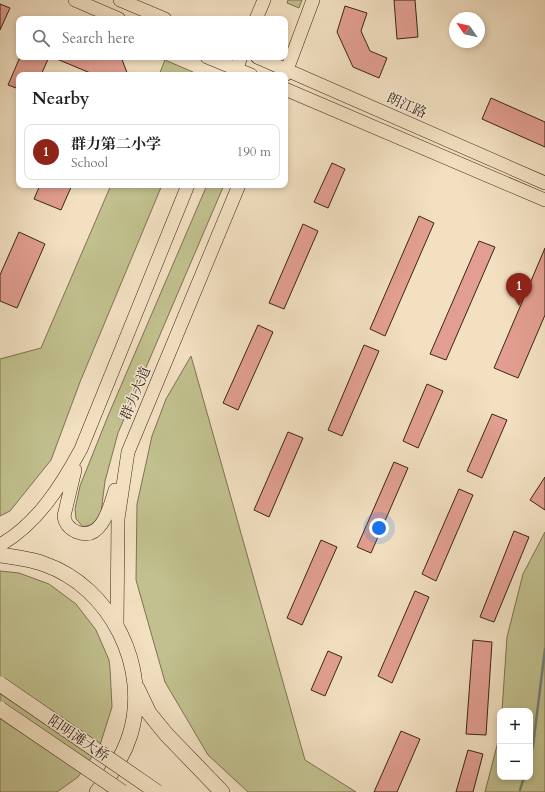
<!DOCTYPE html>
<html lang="en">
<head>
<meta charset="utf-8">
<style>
  :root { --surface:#fff; --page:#f2f2f2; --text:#222; --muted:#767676; --line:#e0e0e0; --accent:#8f2418 }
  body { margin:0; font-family:Cardo,"Noto Serif SC",serif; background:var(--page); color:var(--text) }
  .controls { position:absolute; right:12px; bottom:12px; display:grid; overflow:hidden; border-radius:8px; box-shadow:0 2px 6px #0003 }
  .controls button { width:36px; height:36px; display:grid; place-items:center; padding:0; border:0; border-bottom:1px solid var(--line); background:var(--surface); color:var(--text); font:20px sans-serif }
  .compass { position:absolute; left:449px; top:12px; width:36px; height:36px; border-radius:50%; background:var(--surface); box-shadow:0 2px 6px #0003; rotate:304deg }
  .you { position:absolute; left:379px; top:528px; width:14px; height:14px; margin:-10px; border:3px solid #fff; border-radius:50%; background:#1a73e8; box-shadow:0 0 0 6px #1a73e833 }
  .badge { display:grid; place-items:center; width:26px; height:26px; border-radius:50%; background:var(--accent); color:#fff; font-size:13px; font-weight:700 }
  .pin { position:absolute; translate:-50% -33px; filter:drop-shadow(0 1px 2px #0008) }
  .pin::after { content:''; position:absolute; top:21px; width:14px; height:12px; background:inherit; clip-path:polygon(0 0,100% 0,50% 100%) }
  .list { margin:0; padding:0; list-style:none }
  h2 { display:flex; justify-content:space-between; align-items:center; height:52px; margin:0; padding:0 16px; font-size:17px }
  h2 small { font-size:13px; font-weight:400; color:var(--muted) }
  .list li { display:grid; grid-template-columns:26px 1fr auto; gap:12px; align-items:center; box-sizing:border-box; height:56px; margin:0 8px 8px; padding:0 8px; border:1px solid var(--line); border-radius:8px }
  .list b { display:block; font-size:15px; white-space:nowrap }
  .list p { margin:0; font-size:13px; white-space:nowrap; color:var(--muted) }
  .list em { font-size:13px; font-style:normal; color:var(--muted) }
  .icon { flex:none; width:22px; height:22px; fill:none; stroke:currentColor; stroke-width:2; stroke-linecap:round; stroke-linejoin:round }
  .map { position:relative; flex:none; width:545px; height:792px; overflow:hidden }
  .search { position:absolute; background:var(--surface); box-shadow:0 2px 6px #0003; left:16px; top:16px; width:272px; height:44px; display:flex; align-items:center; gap:10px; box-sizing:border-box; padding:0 14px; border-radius:8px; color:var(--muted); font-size:15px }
  .panel { position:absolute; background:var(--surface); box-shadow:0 2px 6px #0003; left:16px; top:72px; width:272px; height:116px; border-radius:8px }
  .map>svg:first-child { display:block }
  .green { fill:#c1c08e; stroke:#7e7252 }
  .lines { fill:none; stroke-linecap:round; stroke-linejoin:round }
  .stream { stroke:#758078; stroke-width:2.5 }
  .building { fill:#e29f91; stroke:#3a2517 }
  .major-casing { stroke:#3a2517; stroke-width:14 }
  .highway-casing { stroke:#3a2517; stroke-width:16 }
  .major { stroke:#f2e0c1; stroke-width:13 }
  .highway { stroke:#f2e0c1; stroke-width:15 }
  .highway-bridge-casing { stroke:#3a2517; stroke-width:16; stroke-linecap:butt }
  .highway-bridge { stroke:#f2e0c1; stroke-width:15 }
  .labels { text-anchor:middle; stroke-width:3; stroke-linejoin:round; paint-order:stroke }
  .street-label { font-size:14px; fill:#3a2517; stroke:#f7ebd7 }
</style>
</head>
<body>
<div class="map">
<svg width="545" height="792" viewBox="0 0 545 792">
  <rect width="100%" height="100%" fill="#f2e0c1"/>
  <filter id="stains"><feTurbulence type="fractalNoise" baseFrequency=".005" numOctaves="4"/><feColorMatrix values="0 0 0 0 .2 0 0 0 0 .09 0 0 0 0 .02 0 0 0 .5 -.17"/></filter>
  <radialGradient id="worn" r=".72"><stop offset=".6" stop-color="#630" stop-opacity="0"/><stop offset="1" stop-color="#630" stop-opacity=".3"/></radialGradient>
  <!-- green -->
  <path class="green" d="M 288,0 L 302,0 L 299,8 L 287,3 Z
    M 165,60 L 193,72 L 193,75 L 159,75 Z
    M 111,185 L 162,185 L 80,382 L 51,460 L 10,511 L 0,516 L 0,359 L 41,348 Z
    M 207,185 L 224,185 L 118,433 L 105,481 L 101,513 L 93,524 L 83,527 L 76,519 L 75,509 L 80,486 L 108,416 Z
    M 191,356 L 305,760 L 356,792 L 248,792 L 208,755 L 165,682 L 136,580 L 137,504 L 152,436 L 166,399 Z
    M 545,532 L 545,792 L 485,792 L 500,734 L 500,777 L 530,777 L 530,711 L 502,711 L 507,637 L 523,574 Z
    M 0,571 L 19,573 L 49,584 L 76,604 L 96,630 L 109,660 L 110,668 L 112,707 L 100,745 L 78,777 L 57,792 L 0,792 Z"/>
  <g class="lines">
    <!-- stream -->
    <path class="stream" d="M 530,756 L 533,746 L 545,649
      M 520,790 L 524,777"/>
  </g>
  <!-- building -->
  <path class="building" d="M 394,0 L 415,0 L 418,37 L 397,39 Z
    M 0,4 L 10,8 L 0,30 Z
    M 345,6 L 367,13 L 361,31 L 370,51 L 387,58 L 379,78 L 353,67 L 337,32 Z
    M 20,57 L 49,57 L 41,75 L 19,75 L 19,89 L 8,85 Z
    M 52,57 L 121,57 L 128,75 L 95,75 Z
    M 491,98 L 545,122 L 545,147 L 482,119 Z
    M 332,163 L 345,169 L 328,208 L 314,202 Z
    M 40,185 L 72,185 L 61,210 L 34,199 Z
    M 419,216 L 434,223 L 385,336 L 370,329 Z
    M 303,224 L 318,231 L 284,309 L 269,303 Z
    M 19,232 L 45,244 L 17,308 L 0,301 L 0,275 Z
    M 479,241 L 495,247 L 446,360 L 430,354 Z
    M 545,248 L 545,315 L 518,378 L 494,368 Z
    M 258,325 L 273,332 L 238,410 L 223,403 Z
    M 364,345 L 379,351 L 342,436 L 328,430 Z
    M 427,384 L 443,391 L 418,448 L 403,441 Z
    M 492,414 L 507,420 L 482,478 L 467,471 Z
    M 288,432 L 303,438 L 269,517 L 254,510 Z
    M 394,462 L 408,468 L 371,553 L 357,547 Z
    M 545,477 L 545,510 L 530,500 Z
    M 459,489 L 473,495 L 436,581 L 422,574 Z
    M 514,531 L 529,537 L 494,622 L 480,617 Z
    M 321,540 L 337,547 L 302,625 L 287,618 Z
    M 415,591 L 429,597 L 392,683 L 378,676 Z
    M 473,640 L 492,642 L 486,735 L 466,734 Z
    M 328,651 L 342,657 L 325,696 L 311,690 Z
    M 401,731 L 420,739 L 397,792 L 374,792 Z
    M 468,750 L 483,754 L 473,792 L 456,792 Z"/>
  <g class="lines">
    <defs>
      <path id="major" d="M 75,0 L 119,19
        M 120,0 L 165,19
        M 256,19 L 264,0
        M 207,57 L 251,75
        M 257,57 L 545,183
        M 234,75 L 241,57
        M 285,75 L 313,0
        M 285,89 L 545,200
        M 75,470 L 64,516 C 65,524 70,529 77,532 C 102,542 110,506 115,490
        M 0,545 C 37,524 61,486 81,449 L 188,185
        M 117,626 L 118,519 L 128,452 L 239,185"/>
      <path id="highway" d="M 0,555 C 15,557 30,559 44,564 C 111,587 151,668 130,735 C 123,757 111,775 97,792
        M 137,688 L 149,713 L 166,734 L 222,792"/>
    </defs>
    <!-- major casing -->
    <use href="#major" class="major-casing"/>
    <!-- highway casing -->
    <use href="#highway" class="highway-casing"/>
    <!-- major -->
    <use href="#major" class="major"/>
    <!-- highway -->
    <use href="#highway" class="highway"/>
    <defs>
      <path id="highway-bridge" d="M 0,684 L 157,792
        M 0,709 L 122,792"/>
    </defs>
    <!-- highway-bridge casing -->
    <use href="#highway-bridge" class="highway-bridge-casing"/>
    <!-- highway-bridge -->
    <use href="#highway-bridge" class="highway-bridge"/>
  </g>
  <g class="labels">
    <!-- street labels -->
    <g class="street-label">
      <text transform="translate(407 105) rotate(24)" y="5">朗江路</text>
      <text transform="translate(135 393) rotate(-67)" y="5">群力大道</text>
      <text transform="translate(79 738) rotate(34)" y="5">阳明滩大桥</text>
    </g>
  </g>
  <rect width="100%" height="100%" filter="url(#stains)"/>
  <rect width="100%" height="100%" fill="url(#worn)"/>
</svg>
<div class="controls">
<button>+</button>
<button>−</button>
</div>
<svg class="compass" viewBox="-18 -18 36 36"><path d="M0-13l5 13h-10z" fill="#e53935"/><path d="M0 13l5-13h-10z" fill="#767676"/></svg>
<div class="you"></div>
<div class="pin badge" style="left:519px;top:306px">1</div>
<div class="search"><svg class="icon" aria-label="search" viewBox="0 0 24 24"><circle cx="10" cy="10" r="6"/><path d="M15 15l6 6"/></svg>Search here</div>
<section class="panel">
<h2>Nearby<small></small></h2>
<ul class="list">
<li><span class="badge">1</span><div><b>群力第二小学</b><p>School</p></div><em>190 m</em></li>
</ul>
</section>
</div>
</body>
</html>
